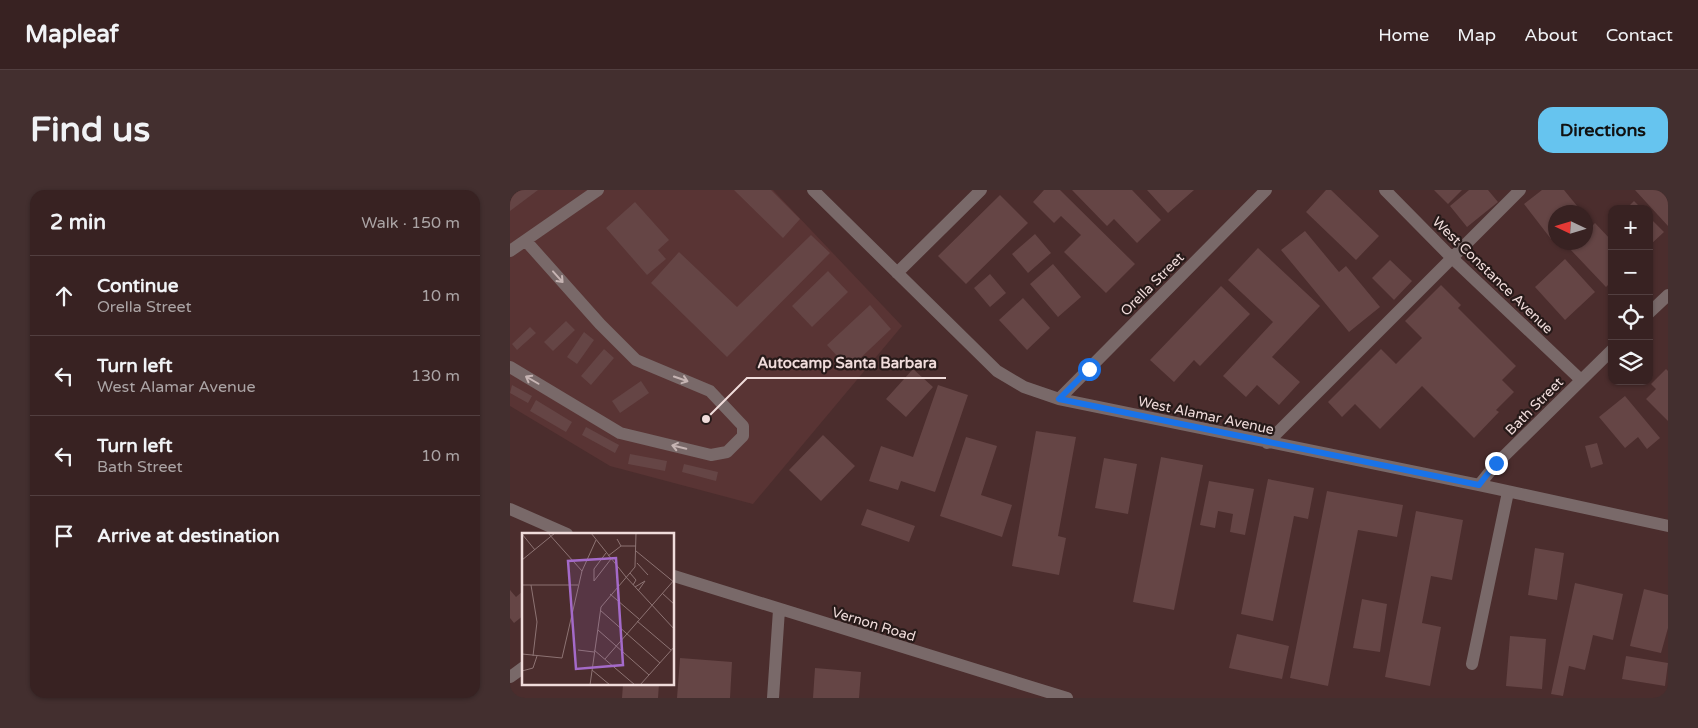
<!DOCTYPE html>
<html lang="en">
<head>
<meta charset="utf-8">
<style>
  :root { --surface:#382222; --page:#432f2f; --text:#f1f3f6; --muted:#aba4a5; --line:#523f40; --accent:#66c4ef }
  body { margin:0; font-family:"Varela Round",sans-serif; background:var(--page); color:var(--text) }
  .controls { position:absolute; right:15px; top:15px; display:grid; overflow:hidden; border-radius:10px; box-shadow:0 1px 4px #0004 }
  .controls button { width:45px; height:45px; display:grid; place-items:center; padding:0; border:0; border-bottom:1px solid var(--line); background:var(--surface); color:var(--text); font:25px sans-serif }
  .compass { position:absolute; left:1038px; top:15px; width:45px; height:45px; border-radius:50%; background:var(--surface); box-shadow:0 1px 4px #0004; rotate:274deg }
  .stop { position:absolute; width:15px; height:15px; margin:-11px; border:4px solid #1a73e8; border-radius:50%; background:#fff }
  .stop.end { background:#1a73e8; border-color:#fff; box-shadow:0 1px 5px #0008 }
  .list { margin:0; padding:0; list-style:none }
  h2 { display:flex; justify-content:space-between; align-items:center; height:65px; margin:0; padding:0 20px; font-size:21px }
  h2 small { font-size:16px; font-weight:400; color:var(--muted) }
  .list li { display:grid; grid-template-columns:32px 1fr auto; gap:15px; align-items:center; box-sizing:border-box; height:80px; padding:0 20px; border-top:1px solid var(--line) }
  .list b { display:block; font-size:19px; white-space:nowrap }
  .list p { margin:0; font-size:16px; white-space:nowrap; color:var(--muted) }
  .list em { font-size:16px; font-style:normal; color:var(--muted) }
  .icon { flex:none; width:28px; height:28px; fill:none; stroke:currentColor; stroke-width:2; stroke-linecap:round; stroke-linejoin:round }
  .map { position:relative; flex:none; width:1158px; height:508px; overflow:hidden; border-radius:15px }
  header { display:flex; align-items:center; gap:30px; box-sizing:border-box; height:70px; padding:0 25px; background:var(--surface); border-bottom:1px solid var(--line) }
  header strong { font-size:24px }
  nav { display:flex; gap:28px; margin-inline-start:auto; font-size:18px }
  .intro { display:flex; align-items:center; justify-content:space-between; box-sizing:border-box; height:120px; padding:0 30px }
  h1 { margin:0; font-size:35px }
  .button { padding:12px 22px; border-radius:15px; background:var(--accent); color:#111; font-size:18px; font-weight:700 }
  main { display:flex; gap:30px; padding:0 30px }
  aside { flex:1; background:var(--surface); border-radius:15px; box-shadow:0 1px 4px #0004 }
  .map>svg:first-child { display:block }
  .built { fill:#593434 }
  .building { fill:#654545 }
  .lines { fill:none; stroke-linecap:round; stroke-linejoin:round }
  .minor { stroke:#796969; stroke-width:12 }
  .oneway { stroke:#c6b4b3 }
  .route { stroke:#1a73e8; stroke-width:6 }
  .labels { text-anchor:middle; stroke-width:4.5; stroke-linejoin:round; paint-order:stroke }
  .street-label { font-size:14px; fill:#f0dcdb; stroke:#271a19 }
  .inset-road { fill:none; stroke:#8d7373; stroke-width:1 }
  .view { fill:#a46ac9; fill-opacity:0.15; stroke:#a46ac9; stroke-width:2.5 }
  .inset-edge { fill:none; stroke:#f0dcdb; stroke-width:2.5 }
  .leader { fill:none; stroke:#f0dcdb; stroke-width:2 }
  .callout-dot { fill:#f0dcdb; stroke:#271a19; stroke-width:2 }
  .callout-label { font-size:15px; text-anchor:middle; font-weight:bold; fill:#f0dcdb; stroke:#271a19; stroke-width:4.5; stroke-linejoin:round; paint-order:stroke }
</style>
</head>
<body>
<header>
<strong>Mapleaf</strong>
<nav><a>Home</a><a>Map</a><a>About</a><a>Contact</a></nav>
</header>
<div class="intro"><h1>Find us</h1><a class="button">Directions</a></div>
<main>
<aside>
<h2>2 min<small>Walk · 150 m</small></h2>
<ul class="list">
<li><svg class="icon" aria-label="ahead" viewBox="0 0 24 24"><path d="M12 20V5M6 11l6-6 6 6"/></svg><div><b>Continue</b><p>Orella Street</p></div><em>10 m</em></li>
<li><svg class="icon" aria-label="left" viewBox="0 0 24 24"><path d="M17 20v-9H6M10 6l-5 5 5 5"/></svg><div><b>Turn left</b><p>West Alamar Avenue</p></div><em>130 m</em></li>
<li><svg class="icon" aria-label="left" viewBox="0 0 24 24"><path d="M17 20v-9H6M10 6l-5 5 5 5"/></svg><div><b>Turn left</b><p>Bath Street</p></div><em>10 m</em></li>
<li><svg class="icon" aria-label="arrive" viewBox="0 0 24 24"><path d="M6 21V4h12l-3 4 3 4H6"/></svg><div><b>Arrive at destination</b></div></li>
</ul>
</aside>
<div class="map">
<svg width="1158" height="508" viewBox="0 0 1158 508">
  <rect width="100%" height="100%" fill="#4b2d2d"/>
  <!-- built -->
  <path class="built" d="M 0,0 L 263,0 L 392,136 L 243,314 L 100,276 L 0,216 Z"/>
  <!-- building -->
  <path class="building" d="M 0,0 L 28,0 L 0,21 Z
    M 224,0 L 261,0 L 290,29 L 273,48 Z
    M 534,0 L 550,0 L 625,74 L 596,103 L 554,62 L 571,45 L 551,26 L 544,33 L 523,12 Z
    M 562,0 L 622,0 L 651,30 L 627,53 L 604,29 L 597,36 Z
    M 637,0 L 684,0 L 658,23 Z
    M 816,0 L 821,0 L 869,46 L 846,70 L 796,22 Z
    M 924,0 L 952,0 L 938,14 Z
    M 959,0 L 978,0 L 988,12 L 957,37 L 940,16 Z
    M 1032,0 L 1054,0 L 1072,22 L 1046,22 L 1046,46 L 1041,49 L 1014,14 Z
    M 1125,0 L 1158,0 L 1158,36 Z
    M 490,5 L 518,33 L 456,94 L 428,66 Z
    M 1124,11 L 1132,19 L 1116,19 Z
    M 125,12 L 159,50 L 148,60 L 156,69 L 137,85 L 96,38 Z
    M 1139,27 L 1154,42 L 1139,56 Z
    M 1085,33 L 1102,51 L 1102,91 L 1096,97 L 1059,58 L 1064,52 L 1076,52 L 1076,42 Z
    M 795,41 L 829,82 L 836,76 L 870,117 L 839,142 L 771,60 Z
    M 525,44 L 541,63 L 518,83 L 502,64 Z
    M 301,45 L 320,63 L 217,167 L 141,93 L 169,62 L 227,117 Z
    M 748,58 L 810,116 L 762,167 L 790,192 L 769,215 L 747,195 L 736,207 L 713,186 L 763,132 L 718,90 Z
    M 1055,69 L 1085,102 L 1055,130 L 1025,97 Z
    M 880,70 L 902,91 L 884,110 L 862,88 Z
    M 543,74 L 571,107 L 548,127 L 520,94 Z
    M 318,81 L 338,102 L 302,137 L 282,116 Z
    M 480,84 L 496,103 L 480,117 L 464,98 Z
    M 931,95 L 951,115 L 948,118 L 1006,176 L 992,190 L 1004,202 L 986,220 L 989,222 L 964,248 L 912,196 L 870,239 L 845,214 L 832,227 L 818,212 L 871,159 L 886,174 L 912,148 L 895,131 Z
    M 711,96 L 740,124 L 690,176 L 684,170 L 664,192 L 640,170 Z
    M 513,108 L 540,138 L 517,160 L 489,130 Z
    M 360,115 L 381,139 L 339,179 L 317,155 Z
    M 56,131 L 65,140 L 43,161 L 34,152 Z
    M 20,137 L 26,143 L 7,160 L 2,154 Z
    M 74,142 L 84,150 L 67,174 L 57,167 Z
    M 94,159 L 104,168 L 81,195 L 71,186 Z
    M 403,179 L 423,197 L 396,227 L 376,209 Z
    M 1156,179 L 1158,181 L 1158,231 L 1136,209 L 1146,199 L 1141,194 Z
    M 131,191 L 139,203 L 110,223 L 102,211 Z
    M 2,195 L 22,206 L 18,213 L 0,203 Z
    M 428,195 L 458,205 L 425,302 L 391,291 L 388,300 L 359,291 L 371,256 L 403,267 Z
    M 1115,206 L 1150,248 L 1137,259 L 1128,247 L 1115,258 L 1089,227 Z
    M 26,210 L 62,232 L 56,242 L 20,221 Z
    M 76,237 L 109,255 L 105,263 L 72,245 Z
    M 526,241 L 566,247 L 548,346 L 556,348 L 549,385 L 502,376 Z
    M 313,245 L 345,276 L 311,311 L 279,280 Z
    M 456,247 L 487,256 L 471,305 L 502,315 L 492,347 L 430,326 Z
    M 1087,253 L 1093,274 L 1081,278 L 1075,256 Z
    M 120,264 L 157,271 L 155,281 L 118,274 Z
    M 651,267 L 693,275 L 664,420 L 623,412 Z
    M 594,268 L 627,274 L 618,324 L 585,318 Z
    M 174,274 L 208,282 L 206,291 L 172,282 Z
    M 758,289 L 804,298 L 798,329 L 784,326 L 763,431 L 731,424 Z
    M 699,291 L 744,299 L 735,345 L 720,342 L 723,324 L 708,321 L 705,338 L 690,335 Z
    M 817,301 L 893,315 L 887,347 L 848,340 L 818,496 L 780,488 Z
    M 357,319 L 405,336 L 399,352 L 351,335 Z
    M 906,321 L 953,330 L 942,390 L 921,386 L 912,433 L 931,437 L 920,496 L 875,487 Z
    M 1025,358 L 1054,363 L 1047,410 L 1018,405 Z
    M 1065,393 L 1113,404 L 1103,450 L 1083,445 L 1075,480 L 1059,476 L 1053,506 L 1041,504 Z
    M 1134,399 L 1158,405 L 1158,438 L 1151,463 L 1120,456 Z
    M 0,400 L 6,407 L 14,400 L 14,425 L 4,433 L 0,428 Z
    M 852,409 L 877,414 L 870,462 L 843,458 Z
    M 727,444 L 779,456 L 772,489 L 719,478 Z
    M 1000,446 L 1036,449 L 1032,499 L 996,496 Z
    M 1116,466 L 1158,473 L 1155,496 L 1112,489 Z
    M 170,468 L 222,472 L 220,508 L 167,508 Z
    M 305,478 L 351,482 L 349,508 L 303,508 Z
    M 113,494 L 149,494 L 148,508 L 112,508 Z"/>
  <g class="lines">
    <!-- minor -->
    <path class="minor" d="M 303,0 L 487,181 L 514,197 L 549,209 L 969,295 L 1158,336
      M 875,0 L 941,67 L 1071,190
      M 0,61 L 88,0
      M 387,83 L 471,0
      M 1139,123 L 1158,105
      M 0,177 L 110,243 L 201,265 L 217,262 L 233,246 L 233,236 L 200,201 L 126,170 L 90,134 L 16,51
      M 549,209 L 756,0
      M 757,253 L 1010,0
      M 969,295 L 987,273 L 1102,160
      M 0,319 L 57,344
      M 164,386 L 557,508
      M 962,474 L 998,302
      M 0,487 L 14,477
      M 263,508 L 269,420"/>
  </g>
  <!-- one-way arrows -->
  <defs><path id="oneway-shaft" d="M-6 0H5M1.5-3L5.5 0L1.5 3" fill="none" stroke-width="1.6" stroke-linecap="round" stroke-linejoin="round" transform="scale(1.25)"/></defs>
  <g class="oneway">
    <use href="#oneway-shaft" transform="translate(48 87) rotate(48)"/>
    <use href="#oneway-shaft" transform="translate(171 189) rotate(19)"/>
    <use href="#oneway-shaft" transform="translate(22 190) rotate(-150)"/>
    <use href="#oneway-shaft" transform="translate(169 257) rotate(-167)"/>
  </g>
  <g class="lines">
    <!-- route -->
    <path class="route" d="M 579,179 L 549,209 L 969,295 L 986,273"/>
  </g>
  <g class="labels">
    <!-- street labels -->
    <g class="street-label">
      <text transform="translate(983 85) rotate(44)" y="5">West Constance Avenue</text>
      <text transform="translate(642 94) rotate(-45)" y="5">Orella Street</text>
      <text transform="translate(1024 216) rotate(-45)" y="5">Bath Street</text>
      <text transform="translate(696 225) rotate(12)" y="5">West Alamar Avenue</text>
      <text transform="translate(364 434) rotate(17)" y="5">Vernon Road</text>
    </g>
  </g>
  <!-- overview -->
  <g transform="translate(12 343)">
    <rect width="152" height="152" fill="#4b2d2d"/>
    <path class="inset-road" d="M 26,0 L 60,38M 69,0 L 104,44 L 153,97M 0,1 L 13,17M 95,6 L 99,13 L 114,13M 114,18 L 153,50M 84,20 L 72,36 L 72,48 L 89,26M 86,23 L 99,13M 0,27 L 33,0M 115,30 L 126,42M 108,40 L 114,47 L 111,52M 0,52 L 56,52M 9,52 L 15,89 L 11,123M 113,54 L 123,48 L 116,58M 140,60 L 153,72M 88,61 L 117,86M 78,77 L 138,130M 115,88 L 149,117M 76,97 L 127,142M 56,117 L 72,119M 72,117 L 113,152M 0,121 L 40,125 L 60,38 L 74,7M 83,126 L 153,46M 70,137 L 88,152M 0,138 L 11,135 L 15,123M 68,152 L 79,74 L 113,34 L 114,0M 118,152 L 153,113"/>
    <path class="view" d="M 94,25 L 101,132 L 54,136 L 46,28 Z"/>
    <rect width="152" height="152" class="inset-edge"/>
  </g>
  <!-- callouts -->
  <path class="leader" d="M196 229L237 188H436"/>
  <circle class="callout-dot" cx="196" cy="229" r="5"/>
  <g class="callout-label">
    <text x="337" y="178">Autocamp Santa Barbara</text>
  </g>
</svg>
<div class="controls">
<button>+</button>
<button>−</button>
<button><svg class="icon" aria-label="locate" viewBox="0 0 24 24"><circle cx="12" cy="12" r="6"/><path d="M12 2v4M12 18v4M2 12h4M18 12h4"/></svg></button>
<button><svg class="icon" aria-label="layers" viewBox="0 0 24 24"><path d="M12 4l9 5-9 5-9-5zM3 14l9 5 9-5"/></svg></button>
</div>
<svg class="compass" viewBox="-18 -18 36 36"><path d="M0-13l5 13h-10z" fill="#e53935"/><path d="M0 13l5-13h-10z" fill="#aba4a5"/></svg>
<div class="stop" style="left:579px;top:179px"></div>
<div class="stop end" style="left:986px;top:273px"></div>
</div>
</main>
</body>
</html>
